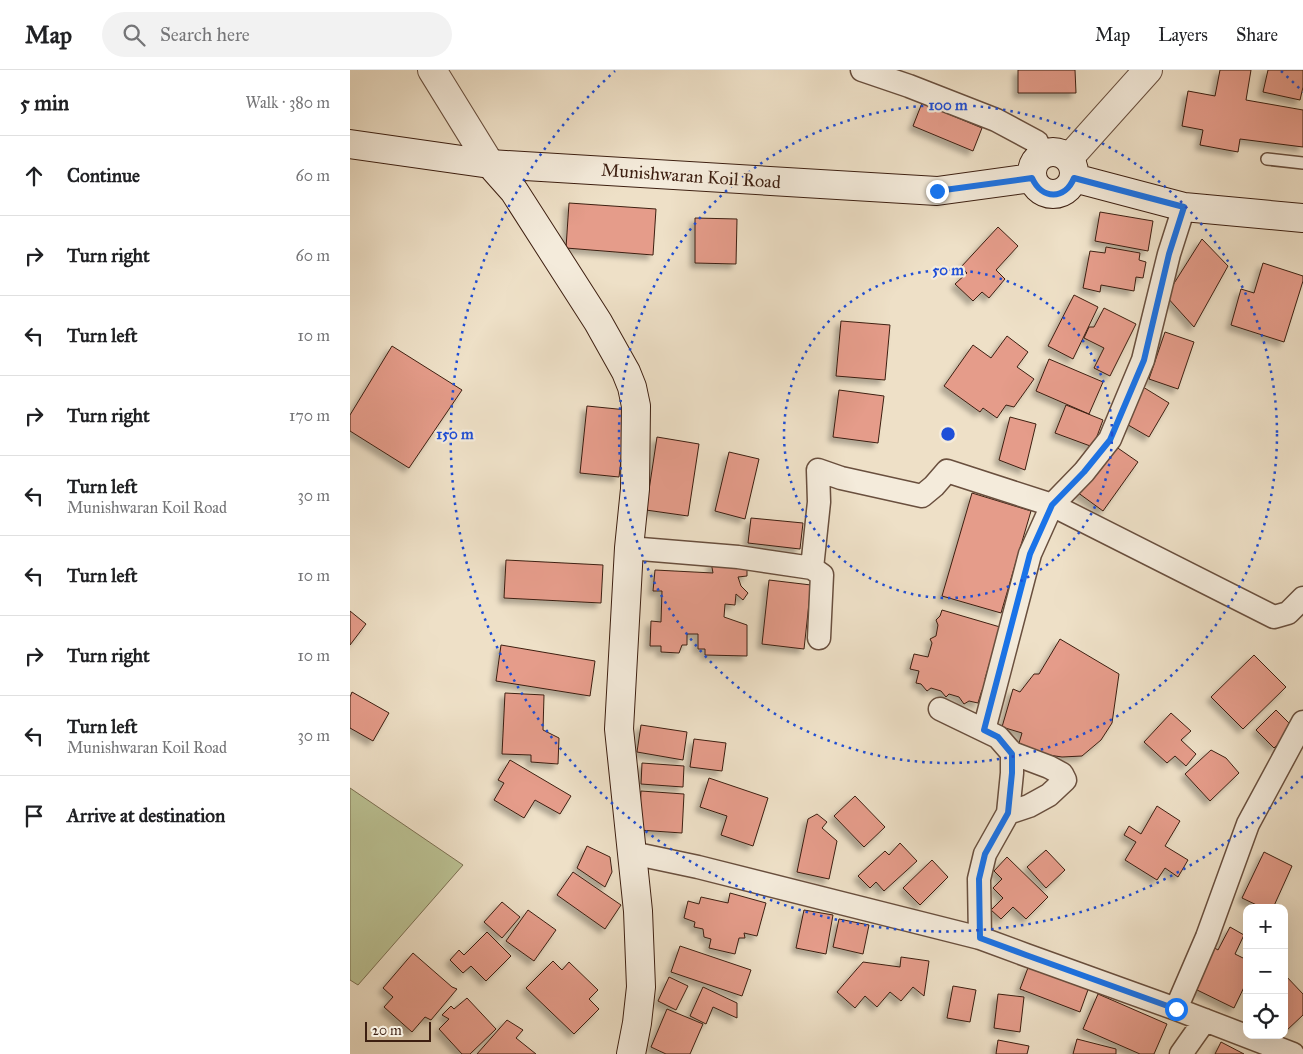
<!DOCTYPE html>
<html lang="en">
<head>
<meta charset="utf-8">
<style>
  :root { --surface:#fff; --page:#f2f2f2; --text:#202124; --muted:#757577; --line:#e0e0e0 }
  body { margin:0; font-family:"IM FELL Great Primer",serif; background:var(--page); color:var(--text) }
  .controls { position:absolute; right:15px; bottom:15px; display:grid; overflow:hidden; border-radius:10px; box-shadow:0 5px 20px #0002 }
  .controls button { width:45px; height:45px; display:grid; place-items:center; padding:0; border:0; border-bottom:1px solid var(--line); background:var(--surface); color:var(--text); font:25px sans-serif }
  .scale { position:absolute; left:15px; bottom:12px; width:66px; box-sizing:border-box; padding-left:5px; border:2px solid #3d1f11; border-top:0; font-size:14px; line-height:18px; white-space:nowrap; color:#3d1f11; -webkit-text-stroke:4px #f4ebdb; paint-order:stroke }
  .stop { position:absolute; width:15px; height:15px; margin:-11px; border:4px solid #1a73e8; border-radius:50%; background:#fff }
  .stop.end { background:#1a73e8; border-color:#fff; box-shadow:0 1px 5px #0008 }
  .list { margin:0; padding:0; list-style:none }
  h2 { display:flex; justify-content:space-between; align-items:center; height:65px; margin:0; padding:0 20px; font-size:21px }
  h2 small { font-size:16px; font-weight:400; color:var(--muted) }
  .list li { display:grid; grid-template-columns:32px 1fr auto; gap:15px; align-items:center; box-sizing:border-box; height:80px; padding:0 20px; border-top:1px solid var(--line) }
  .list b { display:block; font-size:19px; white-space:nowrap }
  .list p { margin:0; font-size:16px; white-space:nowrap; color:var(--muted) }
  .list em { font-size:16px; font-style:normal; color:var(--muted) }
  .icon { flex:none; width:28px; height:28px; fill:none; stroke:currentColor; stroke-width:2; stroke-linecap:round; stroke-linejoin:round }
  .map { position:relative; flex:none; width:953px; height:984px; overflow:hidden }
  header { display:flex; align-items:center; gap:30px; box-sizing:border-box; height:70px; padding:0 25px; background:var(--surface); border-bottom:1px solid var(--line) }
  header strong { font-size:24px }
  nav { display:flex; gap:28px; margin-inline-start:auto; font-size:18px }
  .search { width:350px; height:45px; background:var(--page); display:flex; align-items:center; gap:12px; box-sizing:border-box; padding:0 18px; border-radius:28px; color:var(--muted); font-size:19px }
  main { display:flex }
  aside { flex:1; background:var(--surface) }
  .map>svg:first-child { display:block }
  .green { fill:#bbc294; stroke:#7c7052 }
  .building { fill:#e59c8a; stroke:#3d1f11; filter:url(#shadow) }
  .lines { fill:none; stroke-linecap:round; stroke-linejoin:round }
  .service-casing { stroke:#694f3e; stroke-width:14 }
  .minor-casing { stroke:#694f3e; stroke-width:25 }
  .tertiary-casing { stroke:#694f3e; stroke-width:30 }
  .secondary-casing { stroke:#3d1f11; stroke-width:30 }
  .service { stroke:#f4ebdb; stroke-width:11 }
  .minor { stroke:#f4ebdb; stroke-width:22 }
  .tertiary { stroke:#f4ebdb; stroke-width:28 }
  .secondary { stroke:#f4ebdb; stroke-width:28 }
  .route { stroke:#1a73e8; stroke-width:6 }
  .ring { fill:none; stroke:#1d4ed8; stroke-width:2.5; stroke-dasharray:2.5 5 }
  .labels { text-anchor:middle; stroke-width:4.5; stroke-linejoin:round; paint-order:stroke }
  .street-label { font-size:18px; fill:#3d1f11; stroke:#f4ebdb }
  .centre { fill:#1d4ed8; stroke:#f4ebdb; stroke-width:2.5 }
  .ring-label { font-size:15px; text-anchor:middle; font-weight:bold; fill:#1d4ed8; stroke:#f4ebdb; stroke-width:4.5; stroke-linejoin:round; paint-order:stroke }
</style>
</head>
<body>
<header>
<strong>Map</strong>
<div class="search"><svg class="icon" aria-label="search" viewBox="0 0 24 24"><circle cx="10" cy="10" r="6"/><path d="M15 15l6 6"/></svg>Search here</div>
<nav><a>Map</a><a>Layers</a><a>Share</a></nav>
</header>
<main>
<aside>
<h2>5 min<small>Walk · 380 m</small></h2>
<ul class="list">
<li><svg class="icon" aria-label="ahead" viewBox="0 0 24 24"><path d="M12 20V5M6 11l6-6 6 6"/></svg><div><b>Continue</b></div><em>60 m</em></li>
<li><svg class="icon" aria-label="right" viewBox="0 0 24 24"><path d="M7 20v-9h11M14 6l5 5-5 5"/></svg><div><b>Turn right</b></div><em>60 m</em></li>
<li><svg class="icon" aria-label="left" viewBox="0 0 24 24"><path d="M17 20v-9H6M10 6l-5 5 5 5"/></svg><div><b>Turn left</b></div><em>10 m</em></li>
<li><svg class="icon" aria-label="right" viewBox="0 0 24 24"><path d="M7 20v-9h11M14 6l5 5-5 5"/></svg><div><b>Turn right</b></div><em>170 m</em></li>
<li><svg class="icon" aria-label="left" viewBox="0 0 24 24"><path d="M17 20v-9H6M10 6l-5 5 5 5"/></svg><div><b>Turn left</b><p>Munishwaran Koil Road</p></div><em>30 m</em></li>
<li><svg class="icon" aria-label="left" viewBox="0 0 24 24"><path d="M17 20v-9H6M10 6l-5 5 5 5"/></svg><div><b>Turn left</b></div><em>10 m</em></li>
<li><svg class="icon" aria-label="right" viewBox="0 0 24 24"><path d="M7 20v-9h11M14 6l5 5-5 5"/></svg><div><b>Turn right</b></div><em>10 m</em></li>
<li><svg class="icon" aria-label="left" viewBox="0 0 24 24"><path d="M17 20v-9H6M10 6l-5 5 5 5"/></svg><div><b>Turn left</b><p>Munishwaran Koil Road</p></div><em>30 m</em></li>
<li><svg class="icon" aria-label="arrive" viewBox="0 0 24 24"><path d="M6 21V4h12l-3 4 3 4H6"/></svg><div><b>Arrive at destination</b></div></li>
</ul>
</aside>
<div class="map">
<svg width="953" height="984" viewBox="0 0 953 984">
  <defs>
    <filter id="shadow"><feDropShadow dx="-4.5" dy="4.5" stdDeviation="2.5" flood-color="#0004"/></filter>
  </defs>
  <rect width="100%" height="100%" fill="#eee0c7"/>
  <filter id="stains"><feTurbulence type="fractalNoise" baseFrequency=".004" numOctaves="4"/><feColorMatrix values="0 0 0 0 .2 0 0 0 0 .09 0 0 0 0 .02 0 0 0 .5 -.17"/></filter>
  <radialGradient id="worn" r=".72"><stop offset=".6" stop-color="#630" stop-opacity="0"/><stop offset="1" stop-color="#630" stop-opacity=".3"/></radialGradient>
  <!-- green -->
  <path class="green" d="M 0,718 L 113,795 L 8,915 L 0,910 Z"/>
  <!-- building -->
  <path class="building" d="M 668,0 L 725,0 L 726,23 L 668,23 Z
    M 870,0 L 901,0 L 896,30 L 953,40 L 953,77 L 890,69 L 888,82 L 850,75 L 853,60 L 832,56 L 838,21 L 865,26 Z
    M 918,0 L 953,0 L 953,17 L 950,30 L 913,22 Z
    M 572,33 L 632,58 L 623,81 L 563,56 Z
    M 219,133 L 306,139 L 303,185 L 216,178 Z
    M 750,142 L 803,151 L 798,181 L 745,171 Z
    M 345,148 L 387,149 L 386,194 L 345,193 Z
    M 648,157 L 668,176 L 646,200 L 655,209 L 639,228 L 632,222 L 623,231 L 605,214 L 617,203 L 611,197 Z
    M 852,169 L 878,196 L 844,257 L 816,226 Z
    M 756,177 L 790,183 L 789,190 L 796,192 L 793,208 L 786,207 L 784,221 L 751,215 L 750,222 L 733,218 L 740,181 L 755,183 Z
    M 913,193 L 953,206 L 953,211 L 934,272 L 881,255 L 891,219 L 904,223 Z
    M 724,225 L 748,237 L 723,289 L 698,276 Z
    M 754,238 L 786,254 L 760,306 L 744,298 L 754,278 L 734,268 L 739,257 L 744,257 Z
    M 491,251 L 540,255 L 535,310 L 486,306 Z
    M 815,262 L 844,272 L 828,319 L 799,309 Z
    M 657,266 L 678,282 L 667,297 L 684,309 L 664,337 L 656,335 L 647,348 L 633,338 L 630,342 L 594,316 L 623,275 L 641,288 Z
    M 42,276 L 112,320 L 59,398 L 0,361 L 0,345 Z
    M 699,289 L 753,312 L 739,344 L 686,321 Z
    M 793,317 L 819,333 L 799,367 L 773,352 Z
    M 489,320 L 534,326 L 528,373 L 483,367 Z
    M 716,335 L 753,350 L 743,377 L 705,363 Z
    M 237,336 L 277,340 L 269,407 L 230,403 Z
    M 660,347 L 686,354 L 675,400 L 649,390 Z
    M 307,367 L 349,374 L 338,446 L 296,440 Z
    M 762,374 L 788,392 L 753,441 L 727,422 Z
    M 379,382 L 409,389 L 395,449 L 365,441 Z
    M 622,423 L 681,441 L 651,543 L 592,526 Z
    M 401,448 L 453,453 L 450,479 L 398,473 Z
    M 156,490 L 253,495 L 251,533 L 154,528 Z
    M 361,492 L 397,495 L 397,506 L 388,507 L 391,516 L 398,523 L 393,530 L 386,524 L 385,535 L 375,534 L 374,547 L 397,555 L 397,586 L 355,585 L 355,579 L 348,579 L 348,564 L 337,564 L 337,575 L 332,575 L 329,583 L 311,582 L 311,576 L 300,576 L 301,551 L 311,552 L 312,521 L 303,521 L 305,500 L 363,503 Z
    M 419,510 L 461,515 L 454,579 L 412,574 Z
    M 592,540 L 650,557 L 635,609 L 639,610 L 636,622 L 632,620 L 628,633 L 619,631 L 614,634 L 609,627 L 599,624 L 596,627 L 591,621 L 581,618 L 577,621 L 571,614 L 566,613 L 569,601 L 560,599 L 564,584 L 578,587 L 582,573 L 580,569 L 586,566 L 588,555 L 586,550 L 590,546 Z
    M 0,541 L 16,554 L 0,575 Z
    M 710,569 L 769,604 L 762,653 L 751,670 L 732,686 L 712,687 L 692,684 L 669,673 L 672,663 L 652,657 L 663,619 L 670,622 L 684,604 L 689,604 Z
    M 151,575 L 245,591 L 240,626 L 146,611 Z
    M 904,585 L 936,617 L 893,659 L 861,627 Z
    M 2,622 L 39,643 L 23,671 L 0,658 L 0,627 Z
    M 155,623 L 194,625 L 193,660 L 209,668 L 208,694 L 181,692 L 181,685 L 152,684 Z
    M 926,640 L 944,658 L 924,678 L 906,660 Z
    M 821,643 L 841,661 L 831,670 L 846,684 L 836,696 L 825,686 L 817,693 L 794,672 Z
    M 291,655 L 337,662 L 333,690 L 287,682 Z
    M 344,669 L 376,673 L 372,701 L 340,697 Z
    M 861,680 L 876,688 L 889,703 L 860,731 L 835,704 Z
    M 160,690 L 221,726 L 210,744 L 185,730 L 174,748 L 144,730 L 154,713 L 148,710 Z
    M 292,693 L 334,696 L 333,717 L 291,714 Z
    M 359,708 L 418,728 L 403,776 L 371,765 L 377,746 L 350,737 Z
    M 291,721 L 334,724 L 332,763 L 289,760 Z
    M 505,726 L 535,757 L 514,777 L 484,746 Z
    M 807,736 L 830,751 L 815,776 L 838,790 L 828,807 L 815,798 L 807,810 L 775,790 L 786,772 L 774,765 L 779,756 L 791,764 Z
    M 467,744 L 477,752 L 472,758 L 487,771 L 479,809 L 447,802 L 458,749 Z
    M 550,773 L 567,791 L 534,821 L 526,812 L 520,818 L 508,806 L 535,781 L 539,785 Z
    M 237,776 L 260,787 L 262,802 L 255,817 L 227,798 Z
    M 696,780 L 715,800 L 696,818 L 677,797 Z
    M 914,782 L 942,796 L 923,838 L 913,838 L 892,828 Z
    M 657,787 L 698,827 L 676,849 L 663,837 L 651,849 L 641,840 L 653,828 L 643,818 L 652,809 L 644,801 Z
    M 582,790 L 598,807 L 570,835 L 553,818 Z
    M 223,802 L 271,835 L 255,859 L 207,825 Z
    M 380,823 L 416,833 L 407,866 L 394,863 L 395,868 L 389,868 L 385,884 L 359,878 L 361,869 L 354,867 L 353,859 L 344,857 L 345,852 L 334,848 L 338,831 L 349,834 L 351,827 L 378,833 Z
    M 152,832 L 170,847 L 152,868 L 134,852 Z
    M 178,840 L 206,860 L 184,891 L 156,871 Z
    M 454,840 L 483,845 L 476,884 L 446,878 Z
    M 489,849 L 519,855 L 513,884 L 483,877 Z
    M 880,857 L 894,865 L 885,884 L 897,890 L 897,911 L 884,938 L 843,918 L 863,877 L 868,880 Z
    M 137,862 L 161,886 L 136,911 L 121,896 L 113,903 L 100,890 L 109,880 L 114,885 Z
    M 330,876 L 401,900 L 392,926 L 321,902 Z
    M 63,883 L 102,917 L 107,919 L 81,950 L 75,947 L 62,962 L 34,937 L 43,927 L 33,918 Z
    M 551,887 L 579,891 L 574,926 L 563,917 L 551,931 L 540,922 L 527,937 L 515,926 L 505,938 L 487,922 L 513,892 L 550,897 Z
    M 203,891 L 212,900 L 219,892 L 248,920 L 239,929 L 249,939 L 224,964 L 176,918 Z
    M 679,895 L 739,917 L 730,942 L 670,919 Z
    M 935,905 L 953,924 L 953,945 L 936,961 L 934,958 Z
    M 319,907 L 338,916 L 326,940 L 308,931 Z
    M 603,916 L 626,920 L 620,952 L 597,948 Z
    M 353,917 L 387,933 L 387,948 L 363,937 L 356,954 L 340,946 Z
    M 648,924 L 674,927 L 670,962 L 644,958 Z
    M 748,924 L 817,954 L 804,984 L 790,984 L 733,959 Z
    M 117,928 L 146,959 L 120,984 L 112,984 L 89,959 L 99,949 L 92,945 L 101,936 L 104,939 Z
    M 317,939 L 353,954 L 340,984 L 316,984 L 301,977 Z
    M 157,950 L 173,960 L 166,968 L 186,984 L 127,984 Z
    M 727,969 L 766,979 L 766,984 L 723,984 Z
    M 648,970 L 679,976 L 677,984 L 646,984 Z
    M 871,972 L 894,984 L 865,984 Z"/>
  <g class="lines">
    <defs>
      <path id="service" d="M 917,89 L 953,93"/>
      <path id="minor" d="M 512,0 L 559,16 L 646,50 L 687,72 L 692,84
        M 279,478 L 388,487 L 462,498 L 472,505 L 469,568
        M 462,498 L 469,432 L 468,400 L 491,408 L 572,426 L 584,416 L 597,401 L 702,435 L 924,547 L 938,543 L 953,528
        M 590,639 L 648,667 L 662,683 L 699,697 L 712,704 L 715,710 L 699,725 L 679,736 L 658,743
        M 634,660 L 680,484 L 702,435 L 734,402 L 760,369 L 793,290 L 819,184 L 834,137
        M 282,783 L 348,797 L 630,868 L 676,885 L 826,939 L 943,984
        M 630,868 L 629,809 L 635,784 L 658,743 L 662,703 L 662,683
        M 826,939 L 857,867 L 898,754 L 953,652
        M 831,984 L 855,950"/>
      <path id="tertiary" d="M 82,0 L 140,94
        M 719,88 L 798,0"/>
      <path id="secondary" d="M 0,74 L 140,94 L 587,121 L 682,108
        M682 103a21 21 0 1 1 42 0a21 21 0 1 1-42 0Z
        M 140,94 L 164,121 L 248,252 L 276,302 L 282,317 L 286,336 L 285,419 L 279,478 L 269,659 L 288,841 L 291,917 L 287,953 L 281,984
        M 724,108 L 834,137 L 953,148"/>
    </defs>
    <!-- service casing -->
    <use href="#service" class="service-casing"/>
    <!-- minor casing -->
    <use href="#minor" class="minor-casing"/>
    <!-- tertiary casing -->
    <use href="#tertiary" class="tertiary-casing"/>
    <!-- secondary casing -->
    <use href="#secondary" class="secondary-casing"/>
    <!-- service -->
    <use href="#service" class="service"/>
    <!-- minor -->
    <use href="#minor" class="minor"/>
    <!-- tertiary -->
    <use href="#tertiary" class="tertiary"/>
    <!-- secondary -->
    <use href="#secondary" class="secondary"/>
  </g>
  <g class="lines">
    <!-- route -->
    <path class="route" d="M 587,121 L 682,108 C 692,130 715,130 724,108 L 834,137 L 819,184 L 794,290 L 760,370 L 734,402 L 702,435 L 680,484 L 634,660 L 648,667 L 662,684 L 662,703 L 658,743 L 635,784 L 629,809 L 630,868 L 676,885 L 826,939"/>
  </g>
  <!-- distance rings -->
  <g class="ring">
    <circle cx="598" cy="364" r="164"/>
    <circle cx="598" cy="364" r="329"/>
    <path d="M953 706A493 493 0 1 1 265 1M931 1A493 493 0 0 1 953 22"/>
  </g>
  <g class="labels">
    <!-- street labels -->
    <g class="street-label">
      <text transform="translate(341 106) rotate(4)" y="6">Munishwaran Koil Road</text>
    </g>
  </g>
  <circle cx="598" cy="364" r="8" class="centre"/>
  <g class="ring-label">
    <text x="598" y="40">100 m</text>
    <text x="598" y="205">50 m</text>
    <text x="105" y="369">150 m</text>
  </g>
  <rect width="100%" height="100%" filter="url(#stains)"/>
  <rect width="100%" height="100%" fill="url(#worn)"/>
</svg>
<div class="controls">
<button>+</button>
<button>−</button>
<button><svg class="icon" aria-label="locate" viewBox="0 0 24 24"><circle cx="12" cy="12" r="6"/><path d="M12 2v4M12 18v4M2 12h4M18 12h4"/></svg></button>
</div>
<div class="scale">20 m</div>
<div class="stop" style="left:826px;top:939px"></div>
<div class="stop end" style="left:587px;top:121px"></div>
</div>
</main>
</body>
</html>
